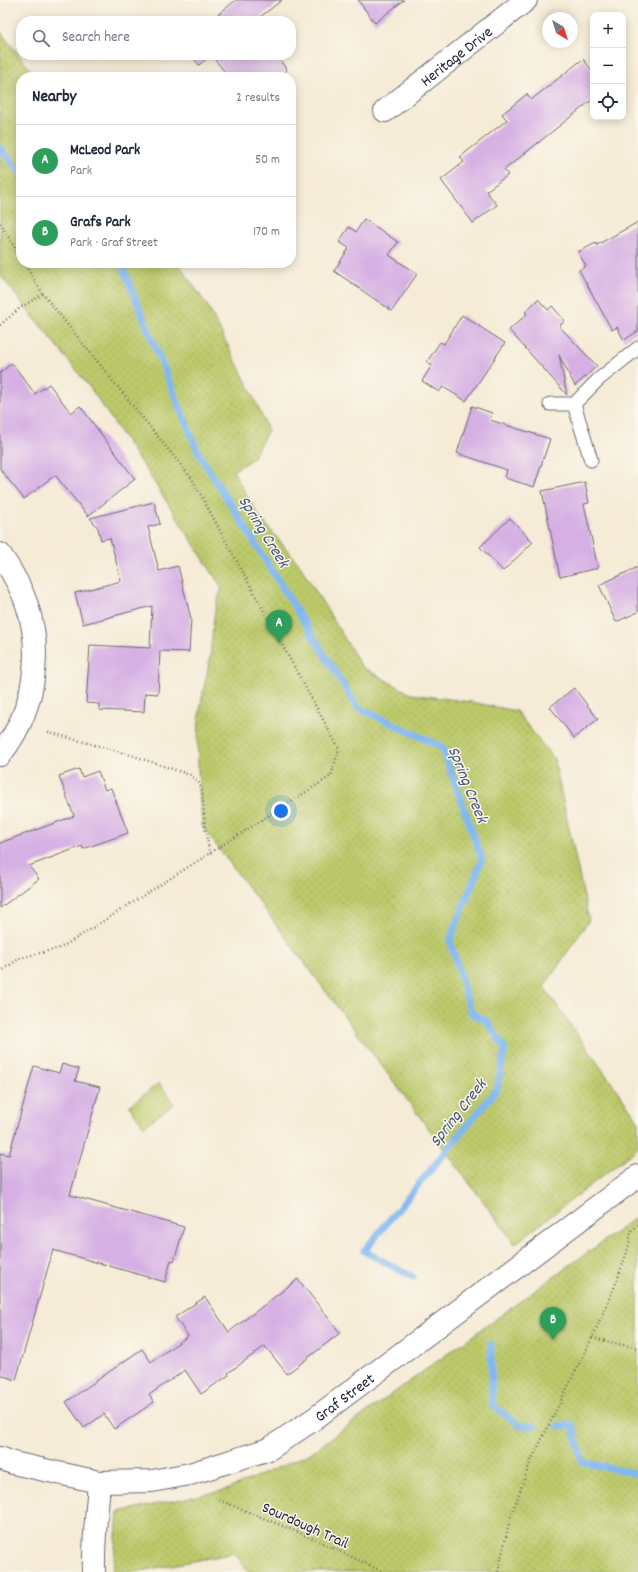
<!DOCTYPE html>
<html lang="en">
<head>
<meta charset="utf-8">
<style>
  :root { --surface:#fff; --page:#f6f6f7; --text:#1f2937; --muted:#747a83; --line:#e0e1e3; --accent:#c8321e }
  body { margin:0; font-family:Dekko,sans-serif; background:var(--page); color:var(--text) }
  .controls { position:absolute; right:12px; top:12px; display:grid; overflow:hidden; border-radius:8px; box-shadow:0 2px 10px #0003 }
  .controls button { width:36px; height:36px; display:grid; place-items:center; padding:0; border:0; border-bottom:1px solid var(--line); background:var(--surface); color:var(--text); font:20px sans-serif }
  .compass { position:absolute; left:542px; top:12px; width:36px; height:36px; border-radius:50%; background:var(--surface); box-shadow:0 2px 10px #0003; rotate:142deg }
  .you { position:absolute; left:281px; top:811px; width:14px; height:14px; margin:-10px; border:3px solid #fff; border-radius:50%; background:#1a73e8; box-shadow:0 0 0 6px #1a73e833 }
  .badge { display:grid; place-items:center; width:26px; height:26px; border-radius:50%; background:var(--accent); color:#fff; font-size:13px; font-weight:700 }
  .pin { position:absolute; translate:-50% -33px; filter:drop-shadow(0 1px 2px #0008) }
  .pin::after { content:''; position:absolute; top:21px; width:14px; height:12px; background:inherit; clip-path:polygon(0 0,100% 0,50% 100%) }
  .list { margin:0; padding:0; list-style:none }
  h2 { display:flex; justify-content:space-between; align-items:center; height:52px; margin:0; padding:0 16px; font-size:17px }
  h2 small { font-size:13px; font-weight:400; color:var(--muted) }
  .list li { display:grid; grid-template-columns:26px 1fr auto; gap:12px; align-items:center; box-sizing:border-box; height:72px; padding:0 16px; border-top:1px solid var(--line) }
  .list b { display:block; font-size:15px; white-space:nowrap }
  .list p { margin:0; font-size:13px; white-space:nowrap; color:var(--muted) }
  .list em { font-size:13px; font-style:normal; color:var(--muted) }
  .icon { flex:none; width:22px; height:22px; fill:none; stroke:currentColor; stroke-width:2; stroke-linecap:round; stroke-linejoin:round }
  .map { position:relative; flex:none; width:638px; height:1572px; overflow:hidden }
  .search { position:absolute; background:var(--surface); box-shadow:0 2px 10px #0003; left:16px; top:16px; width:280px; height:44px; display:flex; align-items:center; gap:10px; box-sizing:border-box; padding:0 14px; border-radius:16px; color:var(--muted); font-size:15px }
  .panel { position:absolute; background:var(--surface); box-shadow:0 2px 10px #0003; left:16px; top:72px; width:280px; height:196px; border-radius:16px }
  .map>svg:first-child { display:block }
  .park { fill:url(#park-dots); stroke:#6f7652 }
  .garden { fill:#bcc96a; stroke:#6f7652 }
  .lines { fill:none; stroke-linecap:round; stroke-linejoin:round }
  .stream { stroke:#81b8f1; stroke-width:7 }
  .building { fill:#d6b0e4 }
  .lane-casing { stroke:#6c6871; stroke-width:15 }
  .street-casing { stroke:#6c6871; stroke-width:24 }
  .path { stroke:#6c6871; stroke-width:2.5; stroke-dasharray:1 3; stroke-linecap:butt }
  .lane { stroke:#fff; stroke-width:13 }
  .street { stroke:#fff; stroke-width:22 }
  .labels { text-anchor:middle; stroke-width:3; stroke-linejoin:round; paint-order:stroke }
  .street-label { font-size:16px; fill:#22223b; stroke:#fbf7ec }
  .water-label { font-size:17px; font-style:italic; fill:#43567b; stroke:#fbf7ec }
</style>
</head>
<body>
<div class="map">
<svg width="638" height="1572" viewBox="0 0 638 1572">
  <defs>
    <pattern id="park-dots" width="8" height="8" patternUnits="userSpaceOnUse"><rect width="8" height="8" fill="#bcc96a"/><path d="M2 2h.1M6 6h.1" fill="none" stroke="#a1ac5d" stroke-width="1.8" stroke-linecap="round"/></pattern>
  </defs>
  <rect width="100%" height="100%" fill="#fbf7ec"/>
  <filter id="ink" filterUnits="userSpaceOnUse"><feTurbulence type="fractalNoise" baseFrequency=".025" numOctaves="2"/><feDisplacementMap in="SourceGraphic" scale="8" xChannelSelector="R" yChannelSelector="G"/><feConvolveMatrix kernelMatrix="1 2 1 2 8 2 1 2 1" color-interpolation-filters="sRGB"/></filter>
  <filter id="wash" filterUnits="userSpaceOnUse"><feTurbulence type="fractalNoise" baseFrequency=".012" numOctaves="4" result="noise"/><feDisplacementMap in="SourceGraphic" scale="16" xChannelSelector="R" yChannelSelector="G"/><feGaussianBlur stdDeviation="0.9" result="paint"/><feColorMatrix in="noise" values="0 0 0 0 0 0 0 0 0 0 0 0 0 0 0 0 0 1.4 0 .05"/><feComposite in="paint" operator="in"/></filter>
  <g filter="url(#wash)">
    <rect width="100%" height="100%" fill="#f5ebd6"/>
    <!-- park -->
    <path class="park" d="M 0,31 L 36,77 L 21,77 L 21,263 L 178,263 L 208,307 L 249,387 L 268,430 L 252,459 L 233,471 L 258,515 L 299,564 L 362,667 L 411,694 L 471,702 L 516,711 L 554,759 L 589,920 L 544,987 L 638,1120 L 638,1148 L 515,1244 L 202,826 C 199,792 196,756 199,722 C 200,700 207,678 210,656 C 213,633 212,611 222,588 L 154,482 L 91,389 L 0,275 Z
      M 638,1216 L 638,1572 L 248,1572 L 235,1553 L 135,1572 L 113,1572 L 118,1512 L 226,1490 L 309,1454 Z"/>
    <!-- garden -->
    <path class="garden" d="M 159,1083 L 174,1104 L 144,1126 L 129,1106 Z"/>
    <g class="lines">
      <!-- stream -->
      <path class="stream" d="M 0,148 L 21,173
        M 121,263 L 198,452 L 357,707 L 442,747 L 482,859 L 450,940 L 471,1013 L 487,1021 L 505,1049 L 497,1089 L 364,1251 L 413,1277
        M 491,1344 L 492,1405 L 520,1426 L 534,1426
        M 558,1426 L 573,1425 L 582,1462 L 638,1474"/>
    </g>
    <g id="blocks">
      <!-- building -->
      <path class="building" d="M 236,0 L 282,0 L 255,21 L 210,21 Z
        M 358,0 L 404,0 L 375,23 Z
        M 191,55 L 276,55 L 287,70 L 278,77 L 229,77 L 211,55 L 199,65 Z
        M 583,59 L 593,72 L 593,99 L 504,170 L 508,175 L 486,191 L 497,205 L 473,223 L 441,180 L 464,162 L 460,157 L 507,120 L 502,114 L 527,94 L 531,100 Z
        M 364,219 L 398,242 L 389,255 L 417,274 L 392,311 L 334,271 L 349,248 L 339,242 L 349,227 L 356,232 Z
        M 638,222 L 638,331 L 624,340 L 617,327 L 612,330 L 579,270 L 586,266 L 578,252 L 596,243 L 597,245 Z
        M 538,299 L 548,310 L 552,306 L 565,321 L 559,326 L 597,366 L 575,386 L 559,355 L 567,395 L 509,330 L 527,314 L 525,312 Z
        M 462,315 L 505,343 L 466,401 L 443,387 L 439,392 L 422,381 L 432,365 L 427,362 L 440,342 L 444,344 Z
        M 12,363 L 35,394 L 49,384 L 71,413 L 80,406 L 135,479 L 88,516 L 55,475 L 24,499 L 0,469 L 0,373 Z
        M 472,406 L 492,413 L 490,420 L 550,439 L 534,487 L 505,478 L 507,470 L 457,453 Z
        M 585,482 L 589,503 L 584,504 L 598,568 L 560,577 L 542,491 Z
        M 154,502 L 160,524 L 148,527 L 159,571 L 178,566 L 191,619 L 189,652 L 160,651 L 158,694 L 145,693 L 144,712 L 99,710 L 99,704 L 86,703 L 90,645 L 150,648 L 152,606 L 83,624 L 75,593 L 121,581 L 110,538 L 101,540 L 98,528 L 90,518 Z
        M 510,518 L 533,542 L 503,571 L 480,547 Z
        M 638,567 L 638,612 L 616,622 L 599,585 Z
        M 574,688 L 598,719 L 574,738 L 550,707 Z
        M 79,769 L 82,777 L 98,771 L 105,790 L 111,788 L 128,833 L 83,849 L 82,846 L 29,866 L 39,879 L 0,908 L 0,843 L 74,816 L 59,776 Z
        M 62,1064 L 79,1069 L 75,1081 L 100,1087 L 70,1195 L 184,1227 L 174,1261 L 171,1260 L 165,1282 L 53,1250 L 16,1380 L 0,1375 L 0,1153 L 9,1155 L 34,1066 L 59,1073 Z
        M 298,1279 L 340,1333 L 287,1374 L 265,1346 L 228,1373 L 229,1375 L 201,1394 L 185,1370 L 149,1395 L 154,1402 L 114,1429 L 104,1414 L 84,1428 L 66,1402 L 142,1349 L 151,1362 L 188,1336 L 175,1317 L 205,1297 L 229,1332 Z"/>
    </g>
  </g>
  <g filter="url(#ink)">
    <use href="#blocks" fill-opacity="0" stroke="#6c6871" stroke-width="1"/>
    <g class="lines">
      <defs>
        <path id="lane" d="M 550,404 L 574,404 L 599,379 L 638,348
          M 574,404 L 591,460"/>
        <g id="street">
          <path id="s1" d="M 385,111 L 526,0"/>
          <path d="M 0,554 C 11,570 21,587 27,605 C 44,656 33,714 0,755"/>
          <path id="s2" d="M 0,1458 L 13,1463 L 99,1482 L 152,1481 L 190,1474 L 269,1449 L 314,1419 L 638,1176"/>
          <path d="M 94,1572 C 93,1542 97,1512 99,1482"/>
        </g>
      </defs>
      <!-- lane casing -->
      <use href="#lane" class="lane-casing"/>
      <!-- street casing -->
      <use href="#street" class="street-casing"/>
      <!-- path -->
      <path class="path" d="M 0,223 L 21,258
        M 0,325 L 20,308 L 43,294
        M 48,732 L 128,754 L 190,775 L 198,781 L 202,790 L 205,828 L 210,854
        M 0,972 L 20,958 L 60,948 L 72,941 L 331,776 L 339,749 L 192,479 L 43,294 L 24,263
        M 592,1338 L 638,1348
        M 219,1500 L 312,1538 L 383,1572
        M 498,1572 L 510,1519 L 530,1463 L 592,1338 L 616,1283 L 628,1249 L 631,1232 L 638,1225"/>
      <!-- lane -->
      <use href="#lane" class="lane"/>
      <!-- street -->
      <use href="#street" class="street"/>
    </g>
  </g>
  <g class="labels">
    <!-- street labels -->
    <g class="street-label">
      <text dy="6" stroke="none"><textPath href="#s1" startOffset="90">Heritage Drive</textPath></text>
      <text dy="6" stroke="none"><textPath href="#s2" startOffset="368">Graf Street</textPath></text>
      <text transform="translate(306 1524) rotate(24)" y="6">Sourdough Trail</text>
    </g>
    <!-- water labels -->
    <g class="water-label">
      <text transform="translate(265 531) rotate(58)" y="6">Spring Creek</text>
      <text transform="translate(469 784) rotate(68)" y="6">Spring Creek</text>
      <text transform="translate(457 1112) rotate(-52)" y="6">Spring Creek</text>
    </g>
  </g>
</svg>
<div class="controls">
<button>+</button>
<button>−</button>
<button><svg class="icon" aria-label="locate" viewBox="0 0 24 24"><circle cx="12" cy="12" r="6"/><path d="M12 2v4M12 18v4M2 12h4M18 12h4"/></svg></button>
</div>
<svg class="compass" viewBox="-18 -18 36 36"><path d="M0-13l5 13h-10z" fill="#e53935"/><path d="M0 13l5-13h-10z" fill="#747a83"/></svg>
<div class="you"></div>
<div class="pin badge" style="left:279px;top:643px;background:#2e9e5b">A</div>
<div class="pin badge" style="left:553px;top:1340px;background:#2e9e5b">B</div>
<div class="search"><svg class="icon" aria-label="search" viewBox="0 0 24 24"><circle cx="10" cy="10" r="6"/><path d="M15 15l6 6"/></svg>Search here</div>
<section class="panel">
<h2>Nearby<small>2 results</small></h2>
<ul class="list">
<li><span class="badge" style="background:#2e9e5b">A</span><div><b>McLeod Park</b><p>Park</p></div><em>50 m</em></li>
<li><span class="badge" style="background:#2e9e5b">B</span><div><b>Grafs Park</b><p>Park · Graf Street</p></div><em>170 m</em></li>
</ul>
</section>
</div>
</body>
</html>
